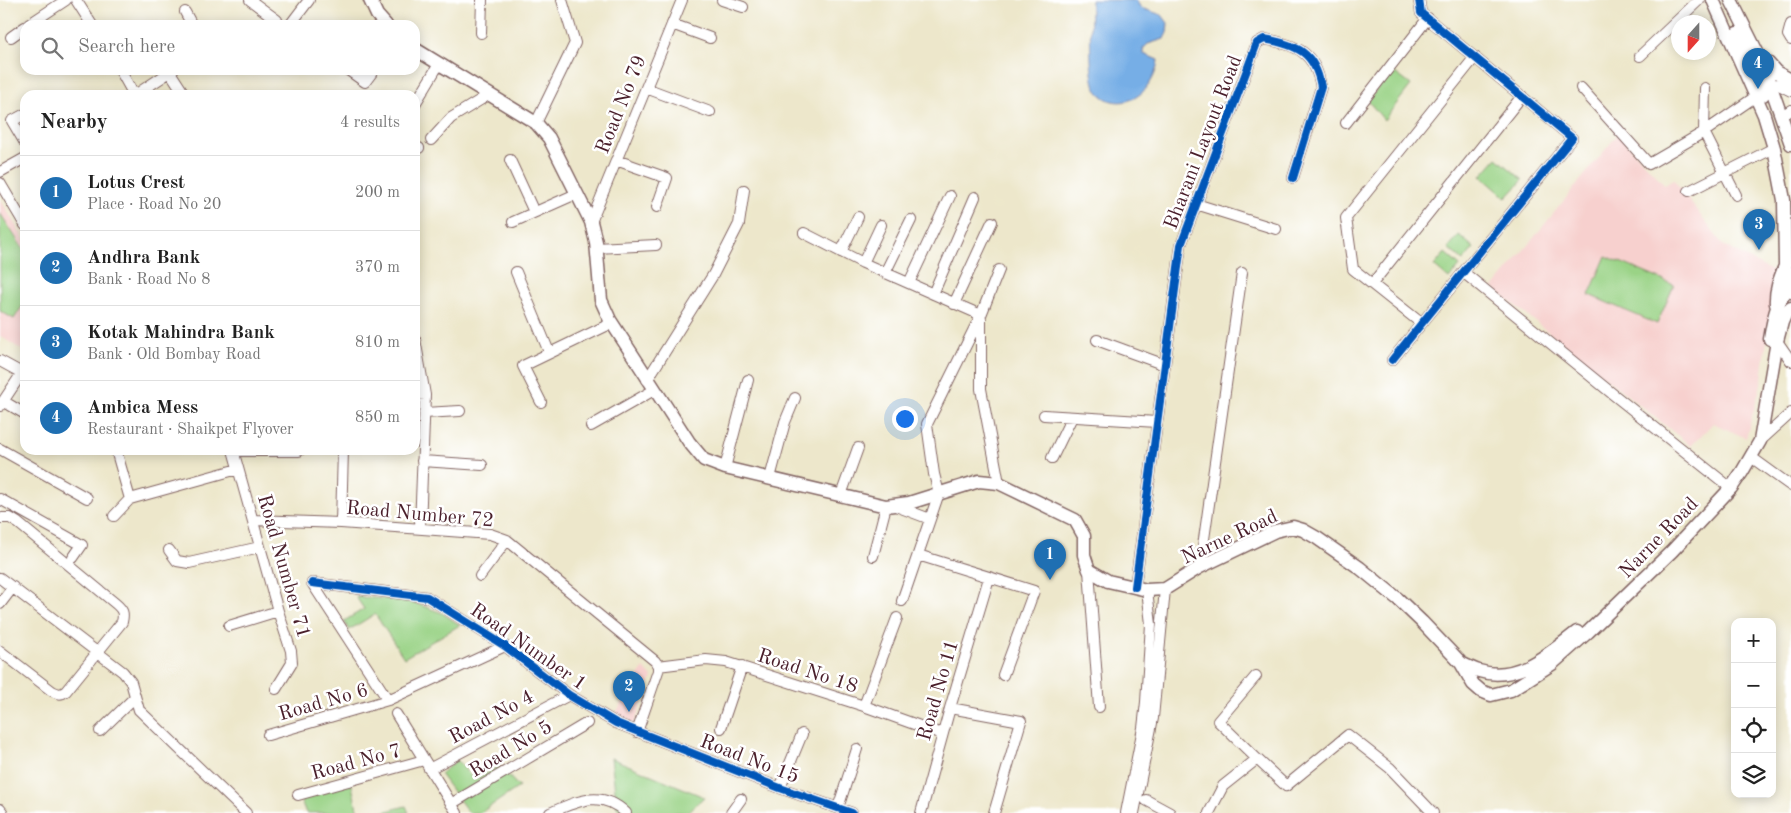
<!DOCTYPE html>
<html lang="en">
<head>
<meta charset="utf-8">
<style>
  :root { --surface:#fff; --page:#f6f6f6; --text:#222; --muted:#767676; --line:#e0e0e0; --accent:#1f6fb2 }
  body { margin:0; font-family:"Old Standard TT",serif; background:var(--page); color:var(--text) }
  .controls { position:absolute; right:15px; bottom:15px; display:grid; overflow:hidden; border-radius:10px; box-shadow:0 2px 12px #0003 }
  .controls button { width:45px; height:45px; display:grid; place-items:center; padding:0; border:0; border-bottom:1px solid var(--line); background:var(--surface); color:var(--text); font:25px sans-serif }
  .compass { position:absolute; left:1671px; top:15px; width:45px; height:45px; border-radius:50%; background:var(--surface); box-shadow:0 2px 12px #0003; rotate:201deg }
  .you { position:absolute; left:904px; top:418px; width:18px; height:18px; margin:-12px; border:4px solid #fff; border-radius:50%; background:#1a73e8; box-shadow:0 0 0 8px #1a73e833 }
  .badge { display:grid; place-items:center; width:32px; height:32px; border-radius:50%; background:var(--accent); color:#fff; font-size:16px; font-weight:700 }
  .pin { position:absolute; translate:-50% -41px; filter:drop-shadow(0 1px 2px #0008) }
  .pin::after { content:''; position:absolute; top:26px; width:18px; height:15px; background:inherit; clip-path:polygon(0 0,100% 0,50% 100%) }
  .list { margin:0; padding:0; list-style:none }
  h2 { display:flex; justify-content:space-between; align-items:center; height:65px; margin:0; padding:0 20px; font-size:21px }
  h2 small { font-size:16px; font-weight:400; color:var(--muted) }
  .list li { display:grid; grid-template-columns:32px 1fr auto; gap:15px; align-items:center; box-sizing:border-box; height:75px; padding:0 20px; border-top:1px solid var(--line) }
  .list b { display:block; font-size:19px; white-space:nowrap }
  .list p { margin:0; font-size:16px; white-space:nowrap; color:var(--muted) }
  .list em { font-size:16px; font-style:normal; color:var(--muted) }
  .icon { flex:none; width:28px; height:28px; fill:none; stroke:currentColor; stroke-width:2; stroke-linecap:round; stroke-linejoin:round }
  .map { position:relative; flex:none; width:1791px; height:813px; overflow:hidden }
  .search { position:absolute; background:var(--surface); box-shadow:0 2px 12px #0003; left:20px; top:20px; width:400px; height:55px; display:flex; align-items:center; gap:12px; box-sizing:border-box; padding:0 18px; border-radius:15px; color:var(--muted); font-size:19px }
  .panel { position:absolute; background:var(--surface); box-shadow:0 2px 12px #0003; left:20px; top:90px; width:400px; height:365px; border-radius:15px }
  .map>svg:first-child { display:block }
  .built { fill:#f7d0ce }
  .green { fill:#9ad386; stroke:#727958 }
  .water { fill:#76aee6; stroke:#606688 }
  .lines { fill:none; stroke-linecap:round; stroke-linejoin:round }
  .minor-casing { stroke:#836563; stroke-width:12 }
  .major-casing { stroke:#836563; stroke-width:15 }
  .minor { stroke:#fff; stroke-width:10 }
  .major { stroke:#fff; stroke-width:12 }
  .cycleway-casing { stroke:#fff; stroke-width:11 }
  .cycleway { stroke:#0057b8; stroke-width:8 }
  .labels { text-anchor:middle; stroke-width:5; stroke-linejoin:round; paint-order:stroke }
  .street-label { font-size:20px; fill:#4a1f2b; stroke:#fff }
</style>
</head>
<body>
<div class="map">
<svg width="1791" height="813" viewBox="0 0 1791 813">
  <rect width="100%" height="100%" fill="#fff"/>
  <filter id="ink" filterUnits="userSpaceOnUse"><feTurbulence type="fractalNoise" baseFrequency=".02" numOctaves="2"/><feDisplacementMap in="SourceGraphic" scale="10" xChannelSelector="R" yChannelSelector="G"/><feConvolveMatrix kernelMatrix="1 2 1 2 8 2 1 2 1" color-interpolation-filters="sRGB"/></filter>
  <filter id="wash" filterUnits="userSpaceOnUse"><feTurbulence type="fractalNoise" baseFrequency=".0096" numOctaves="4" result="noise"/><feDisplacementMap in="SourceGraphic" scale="20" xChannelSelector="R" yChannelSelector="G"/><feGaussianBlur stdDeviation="1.12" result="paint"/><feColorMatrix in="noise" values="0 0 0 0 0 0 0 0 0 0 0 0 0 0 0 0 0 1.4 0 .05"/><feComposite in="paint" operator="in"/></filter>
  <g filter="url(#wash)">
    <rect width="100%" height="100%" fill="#ede7cb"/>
    <!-- built -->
    <path class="built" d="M 1618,134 L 1665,185 L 1673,179 L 1723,245 L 1775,273 L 1762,380 L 1746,438 L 1713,423 L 1691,446 L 1493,288 Z
      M 0,199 L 25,241 L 25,352 L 0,336 Z
      M 644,668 L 652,677 L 634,724 L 616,713 L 630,690 L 629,688 Z"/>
    <!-- green -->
    <path class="green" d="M 1391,70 L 1411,85 L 1384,120 L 1368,101 Z
      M 1497,158 L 1523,180 L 1506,198 L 1481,176 Z
      M 0,213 L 25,252 L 25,302 L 14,319 L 0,311 Z
      M 1459,235 L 1474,248 L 1463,261 L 1448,248 Z
      M 1445,253 L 1460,266 L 1449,279 L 1434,266 Z
      M 1606,256 L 1674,285 L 1657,324 L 1589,295 Z
      M 356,597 L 407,600 L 442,613 L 460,625 L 404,658 L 375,614 L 349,630 L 344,621 L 364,609 Z
      M 611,758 L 704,797 L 687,813 L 622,813 L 617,807 Z
      M 457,760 L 474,780 L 499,766 L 519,787 L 480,813 L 469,813 L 440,774 Z
      M 351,781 L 358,813 L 306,813 L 299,796 Z
      M 406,806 L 409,813 L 379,813 Z"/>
    <!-- water -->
    <path class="water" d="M 1091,0 L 1136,0 L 1141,8 L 1162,15 L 1168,23 L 1167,33 L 1164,39 L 1148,44 L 1143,49 L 1144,54 L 1158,60 C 1156,83 1136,107 1112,101 C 1105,99 1100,95 1096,89 C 1088,75 1091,19 1091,0 Z"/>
  </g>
  <g filter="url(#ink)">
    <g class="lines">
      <defs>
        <path id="minor" d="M 76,0 L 92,25
          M 250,0 L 277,20
          M 722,0 L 743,7
          M 185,12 L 192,25
          M 672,24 L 710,38
          M 1791,24 L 1788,35 L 1791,40
          M 28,25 L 66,0
          M 290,25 L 309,0
          M 481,33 L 482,0
          M 11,37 L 25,27
          M 1640,56 L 1699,0
          M 120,70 L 134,95
          M 348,70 L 365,82 L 374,70
          M 170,72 L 183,92
          M 1777,84 L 1791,91
          M 646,88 L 710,112
          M 1581,88 L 1649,164 L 1704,132 L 1755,97
          M 1705,88 L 1704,132 L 1736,195
          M 135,95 L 173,70
          M 415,104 L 439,64
          M 1788,112 L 1791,110
          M 25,114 L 12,121 L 25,143
          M 536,123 L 575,43 L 562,0
          M 1346,123 L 1428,18
          M 431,140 L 451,118 L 490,94
          M 415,149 L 419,148
          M 510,160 L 534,212
          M 616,160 L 667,178 L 657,207
          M 0,172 L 25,158
          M 0,183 L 25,225
          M 1689,191 L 1774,148
          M 1196,204 L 1276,229
          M 513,222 L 576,194
          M 591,222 L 682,0
          M 804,233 L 863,263 L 981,315
          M 596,248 L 656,245
          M 841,252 L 858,217
          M 863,263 L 881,225
          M 516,272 L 549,352
          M 1463,272 L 1614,395 L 1727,485
          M 885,273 L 911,220
          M 909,283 L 950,196
          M 1372,284 L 1522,96
          M 933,294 L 975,197
          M 954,304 L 992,222
          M 981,319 L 981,389 L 999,483
          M 1421,323 L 1353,269 L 1346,218 L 1475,57
          M 415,339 L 425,395 L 420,528
          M 1097,340 L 1165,365
          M 1777,341 L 1791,361
          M 1392,360 L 1572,138 L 1421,13 L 1419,0
          M 0,361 L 22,373 L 25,369
          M 647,380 L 713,275 L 739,224 L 744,190
          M 415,394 L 425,395
          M 3,401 L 25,414
          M 541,402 L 523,366 L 612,323
          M 0,406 L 22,373
          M 424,413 L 460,411
          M 1044,415 L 1157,422
          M 591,426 L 654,390
          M 1760,441 L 1791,413
          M 0,449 L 87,498
          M 116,450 L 130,499 L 238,469
          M 233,450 L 278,611 L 291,651 L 292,663 L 276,689
          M 233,451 L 299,451
          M 1751,457 L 1791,486
          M 1052,458 L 1072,417
          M 422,461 L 482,465
          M 725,468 L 748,380
          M 770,478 L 785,422 L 795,398
          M 841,495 L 858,448
          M 0,499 L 82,545 L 73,558
          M 893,505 L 930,519
          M 114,516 L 130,499
          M 0,518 L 10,518 L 18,523 L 116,604 C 123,610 124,613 122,622 L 66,691 C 61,695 58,694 52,691 L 0,651
          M 253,520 L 341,523 L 490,534 L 507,540 L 655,661 L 658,666
          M 341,523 L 343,450
          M 169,550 L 177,561 L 189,563 L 260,547
          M 918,555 L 1034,591 L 1003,675
          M 873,556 L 886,506
          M 1200,567 L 1242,273
          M 1089,570 L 1099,707
          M 480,576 L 507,540
          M 0,578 L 123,672 L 131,682 L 139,710 L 246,813
          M 312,583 L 427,597 L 505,646 L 569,695 L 616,723 L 780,788 L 852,813
          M 312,583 L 388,700
          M 1135,587 L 1181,245 L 1257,43 L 1264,39 C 1297,45 1315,52 1321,87 L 1293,178
          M 902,601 L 939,493 L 934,474 L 927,424 L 981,315 L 999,270
          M 0,604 L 13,587
          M 229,626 L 278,611
          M 658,666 L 706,660 L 726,662 L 864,706 L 942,734
          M 864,706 L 897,618
          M 950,708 L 1021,721 L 994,813
          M 396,714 L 457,813
          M 721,728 L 742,666
          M 100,731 L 135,697
          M 637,732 L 658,671 L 658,666
          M 268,735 L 388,700 L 505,646
          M 1257,759 L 1286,786 L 1348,735 L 1390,768 L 1433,813
          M 429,769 L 569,695
          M 780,788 L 802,734
          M 298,795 L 424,760
          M 1146,800 L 1170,813
          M 451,804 L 587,723
          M 838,808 L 857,749
          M 0,809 L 3,813
          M 550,813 C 577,801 602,789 626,813
          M 731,813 L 741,799
          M 921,813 L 950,708 L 989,578
          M 1126,813 L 1143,728 L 1146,702 L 1151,624 L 1147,590
          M 1134,813 L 1153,718 L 1165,589
          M 1209,813 L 1223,786 L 1257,759 L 1218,721 L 1256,676"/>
        <path id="major" d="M 370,0 L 377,15 L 386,25
          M 1713,0 L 1764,115 L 1774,148 L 1784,200 L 1785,264 L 1791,292
          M 1731,0 L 1763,64 L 1791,144
          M 1737,33 L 1752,62 L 1763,95
          M 415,49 L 536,123 L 549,138 L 591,222 L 596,242 L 601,300 L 610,320 L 689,442 L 704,460 L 725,468 L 886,506 L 909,503 L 979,481 L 999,483 L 1075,520 L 1084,536 L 1084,555 L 1089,570 L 1108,581 L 1147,590 L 1165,589 L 1200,567 L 1275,531 L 1293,527 L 1303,530 L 1317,538 L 1360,568 L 1398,599 L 1422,622 L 1461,663 L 1473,684 L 1481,691 L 1491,695 L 1511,690 L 1552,664 L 1588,632 L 1672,551 L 1731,488 L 1742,472 L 1760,441 L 1777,341 L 1782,322 L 1786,313 L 1791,308
          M 1768,63 L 1776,72 L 1791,80
          M 1776,304 C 1775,290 1780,278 1785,266
          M 1770,339 C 1773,322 1776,298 1791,287
          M 1461,663 C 1467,666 1473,669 1479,671 C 1517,683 1550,653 1577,632"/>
      </defs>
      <!-- minor casing -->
      <use href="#minor" class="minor-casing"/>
      <!-- major casing -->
      <use href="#major" class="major-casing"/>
      <!-- minor -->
      <use href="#minor" class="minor"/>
      <!-- major -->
      <use href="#major" class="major"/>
      <defs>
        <path id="cycleway" d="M 1392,360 L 1572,138 L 1421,13 L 1419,0
          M 312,583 L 427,597 L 505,646 L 569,695 L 616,723 L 780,788 L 852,813
          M 1135,587 L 1181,245 L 1257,43 L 1264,39 C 1297,45 1315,52 1321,87 L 1293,178"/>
      </defs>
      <!-- cycleway casing -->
      <use href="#cycleway" class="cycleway-casing"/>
      <!-- cycleway -->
      <use href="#cycleway" class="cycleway"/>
    </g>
  </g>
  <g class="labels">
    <!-- street labels -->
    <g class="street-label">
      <text transform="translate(620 104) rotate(-68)" y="7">Road No 79</text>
      <text transform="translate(1202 142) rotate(-69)" y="7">Bharani Layout Road</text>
      <text transform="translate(420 513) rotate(5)" y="7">Road Number 72</text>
      <text transform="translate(1229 536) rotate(-25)" y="7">Narne Road</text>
      <text transform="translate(1658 537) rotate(-46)" y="7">Narne Road</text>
      <text transform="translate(285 566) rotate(74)" y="7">Road Number 71</text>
      <text transform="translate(529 646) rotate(35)" y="7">Road Number 1</text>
      <text transform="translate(808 670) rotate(18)" y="7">Road No 18</text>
      <text transform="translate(937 690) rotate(-74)" y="7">Road No 11</text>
      <text transform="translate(323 701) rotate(-16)" y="7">Road No 6</text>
      <text transform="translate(491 716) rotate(-28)" y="7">Road No 4</text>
      <text transform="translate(510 748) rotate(-31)" y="7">Road No 5</text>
      <text transform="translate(750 758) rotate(21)" y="7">Road No 15</text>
      <text transform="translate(356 761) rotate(-15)" y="7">Road No 7</text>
    </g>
  </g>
</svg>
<div class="controls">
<button>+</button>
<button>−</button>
<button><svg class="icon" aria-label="locate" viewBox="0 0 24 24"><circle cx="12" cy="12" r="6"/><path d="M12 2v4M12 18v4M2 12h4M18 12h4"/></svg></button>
<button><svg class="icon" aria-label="layers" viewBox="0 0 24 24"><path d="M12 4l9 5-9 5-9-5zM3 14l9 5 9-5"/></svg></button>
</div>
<svg class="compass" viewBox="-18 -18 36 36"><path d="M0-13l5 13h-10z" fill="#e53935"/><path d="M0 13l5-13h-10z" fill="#767676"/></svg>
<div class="you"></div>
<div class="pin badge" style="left:1050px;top:580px">1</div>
<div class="pin badge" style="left:629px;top:712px">2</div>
<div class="pin badge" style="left:1759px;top:250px">3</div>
<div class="pin badge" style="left:1758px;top:89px">4</div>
<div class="search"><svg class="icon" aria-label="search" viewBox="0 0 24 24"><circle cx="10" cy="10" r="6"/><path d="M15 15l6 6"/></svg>Search here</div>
<section class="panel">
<h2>Nearby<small>4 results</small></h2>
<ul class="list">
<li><span class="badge">1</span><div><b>Lotus Crest</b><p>Place · Road No 20</p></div><em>200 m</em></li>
<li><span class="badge">2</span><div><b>Andhra Bank</b><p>Bank · Road No 8</p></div><em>370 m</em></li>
<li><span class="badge">3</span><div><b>Kotak Mahindra Bank</b><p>Bank · Old Bombay Road</p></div><em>810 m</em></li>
<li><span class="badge">4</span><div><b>Ambica Mess</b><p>Restaurant · Shaikpet Flyover</p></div><em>850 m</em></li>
</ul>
</section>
</div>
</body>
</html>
